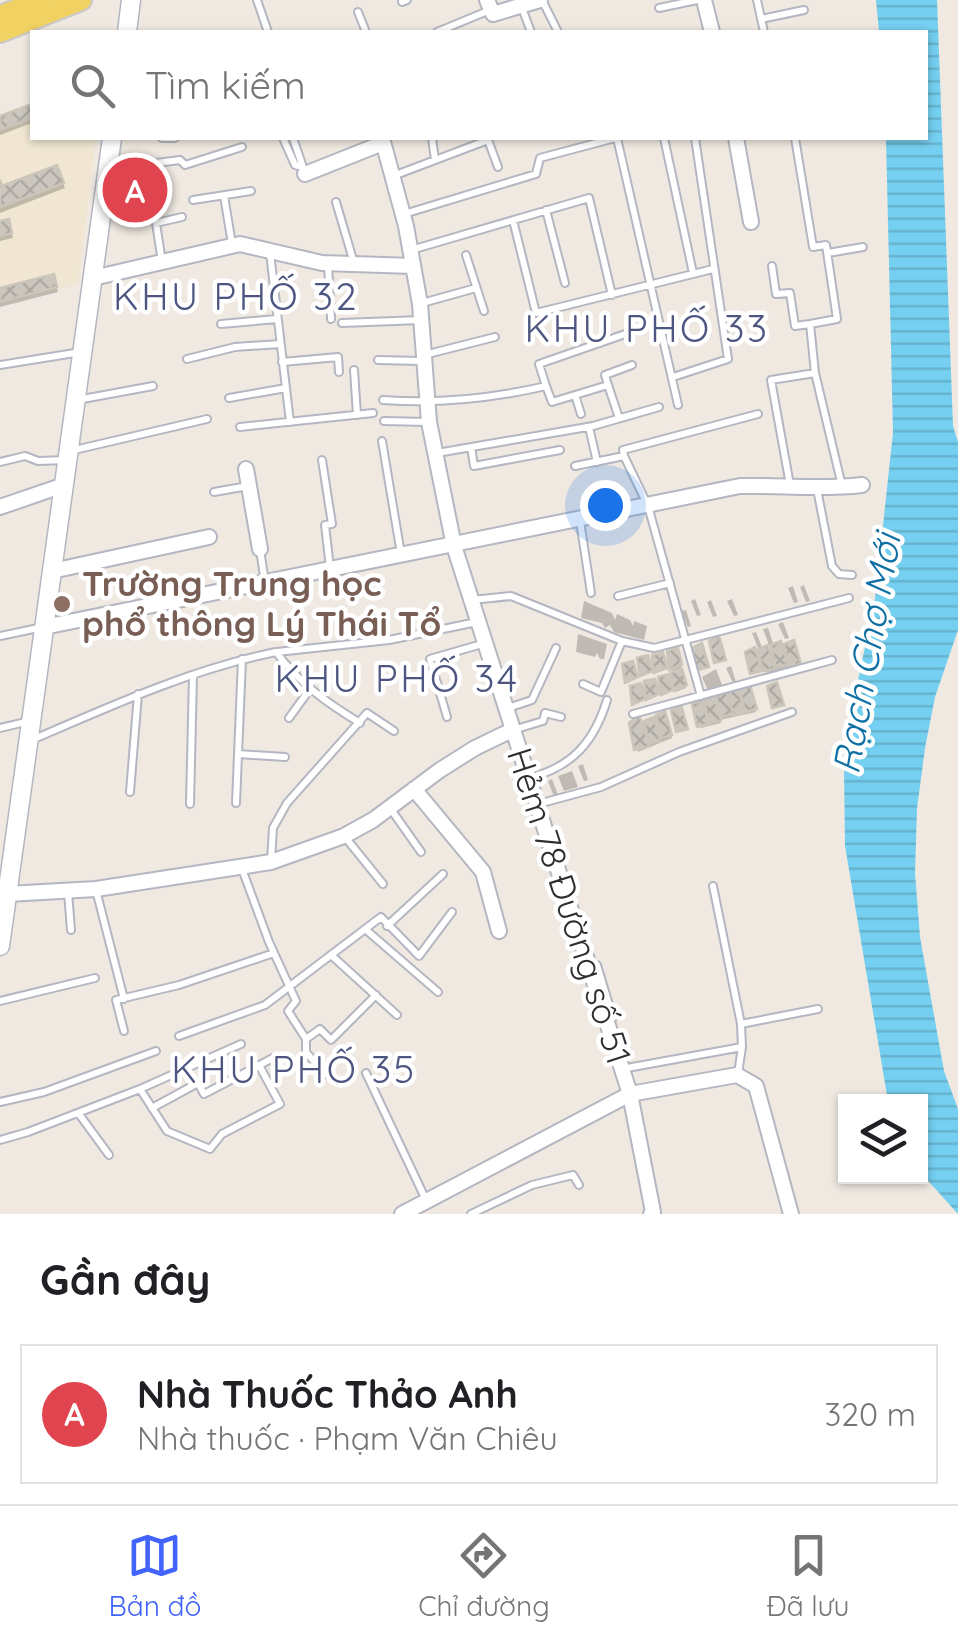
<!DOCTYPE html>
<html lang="vi">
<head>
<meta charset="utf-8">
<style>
  :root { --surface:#fff; --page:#f6f6f6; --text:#202124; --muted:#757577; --line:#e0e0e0; --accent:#4264fb }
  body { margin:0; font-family:Quicksand,sans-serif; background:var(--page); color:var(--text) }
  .controls { position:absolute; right:30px; bottom:30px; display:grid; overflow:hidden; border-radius:0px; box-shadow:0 2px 8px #0004 }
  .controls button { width:90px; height:90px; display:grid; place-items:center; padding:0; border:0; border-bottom:2px solid var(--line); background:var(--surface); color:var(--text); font:50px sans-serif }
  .you { position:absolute; left:605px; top:505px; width:35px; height:35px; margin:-25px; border:8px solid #fff; border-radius:50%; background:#1a73e8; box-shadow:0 0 0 15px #1a73e833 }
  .badge { display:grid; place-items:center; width:65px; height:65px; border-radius:50%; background:var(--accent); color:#fff; font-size:32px; font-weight:700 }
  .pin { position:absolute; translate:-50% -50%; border:5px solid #fff; box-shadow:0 2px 10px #0006 }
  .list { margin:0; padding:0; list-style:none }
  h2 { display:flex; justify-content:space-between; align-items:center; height:130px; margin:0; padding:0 40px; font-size:42px }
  h2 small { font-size:32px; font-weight:400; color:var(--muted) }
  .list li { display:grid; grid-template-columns:65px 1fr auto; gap:30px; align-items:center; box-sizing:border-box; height:140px; margin:0 20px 20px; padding:0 20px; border:2px solid var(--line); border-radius:0px }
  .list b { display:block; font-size:38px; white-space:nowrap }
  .list p { margin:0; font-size:32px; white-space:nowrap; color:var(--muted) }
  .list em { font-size:32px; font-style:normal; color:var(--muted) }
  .icon { flex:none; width:55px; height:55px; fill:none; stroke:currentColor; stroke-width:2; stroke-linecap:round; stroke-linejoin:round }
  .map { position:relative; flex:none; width:958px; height:1214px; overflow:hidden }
  .search { position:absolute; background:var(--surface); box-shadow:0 2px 8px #0004; left:30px; right:30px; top:30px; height:110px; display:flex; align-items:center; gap:25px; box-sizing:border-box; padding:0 35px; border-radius:0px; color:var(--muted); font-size:38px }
  .sheet { height:290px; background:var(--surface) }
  nav { display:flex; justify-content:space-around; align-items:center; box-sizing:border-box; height:140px; border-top:2px solid var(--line); background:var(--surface); font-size:28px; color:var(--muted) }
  nav a { display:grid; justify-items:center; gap:5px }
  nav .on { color:var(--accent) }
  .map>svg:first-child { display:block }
  .education { fill:#f0e6d1 }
  .water { fill:url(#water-rules) }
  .shadow { fill:#0003 }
  .building { fill:url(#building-cross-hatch); stroke:#cbc5ba; stroke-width:2.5 }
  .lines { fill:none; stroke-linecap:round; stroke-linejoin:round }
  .service-casing { stroke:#b4b7c1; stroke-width:10 }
  .minor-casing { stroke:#b4b7c1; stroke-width:18 }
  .secondary-casing { stroke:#b4b7c1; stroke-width:21 }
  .primary-casing { stroke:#c9c9c9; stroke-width:24 }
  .service { stroke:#fff; stroke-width:6 }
  .minor { stroke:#fff; stroke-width:14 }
  .secondary { stroke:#fff; stroke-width:18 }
  .primary { stroke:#f2d163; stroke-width:20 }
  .education-dot { fill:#8d6e63; stroke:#fff; stroke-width:4 }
  .labels { text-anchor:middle; stroke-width:9; stroke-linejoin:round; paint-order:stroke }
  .education-label { font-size:35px; font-weight:bold; fill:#785e54; stroke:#fff; text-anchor:start }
  .street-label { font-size:35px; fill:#2e2e2e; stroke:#fff }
  .neighbourhood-label { font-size:38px; letter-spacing:2.5px; fill:#4d5680; stroke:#fff }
  .water-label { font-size:38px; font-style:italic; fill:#0d6fa3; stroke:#fff }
</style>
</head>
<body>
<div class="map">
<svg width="958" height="1214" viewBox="0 0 958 1214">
  <defs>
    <pattern id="water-rules" width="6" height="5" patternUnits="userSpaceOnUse" patternTransform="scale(2.5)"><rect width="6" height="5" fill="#75cff0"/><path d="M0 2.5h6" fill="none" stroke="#66b2ce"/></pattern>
    <pattern id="building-cross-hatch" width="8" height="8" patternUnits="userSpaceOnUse" patternTransform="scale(2.5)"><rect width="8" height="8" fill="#cbc7bf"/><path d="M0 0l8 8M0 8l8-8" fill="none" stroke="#afaba4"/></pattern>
  </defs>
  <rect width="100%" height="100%" fill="#efe9e1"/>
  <!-- education -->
  <path class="education" d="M 32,102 L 32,138 L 96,138 L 78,284 L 0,304 L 0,114 Z"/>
  <!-- water -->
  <path class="water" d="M 876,0 L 937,0 L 953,426 L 958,442 L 958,630 L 935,697 L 925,748 L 917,809 L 915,873 L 920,937 L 944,1071 L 958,1109 L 958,1214 L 921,1173 L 920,1102 L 888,1101 L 845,846 L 844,768 L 847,733 L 875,599 L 893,433 L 886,138 L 926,138 L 926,32 L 879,32 Z"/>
  <!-- shadow -->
  <path class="shadow" d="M 32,107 L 32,123 L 0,135 L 0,119 Z
    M 59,173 L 65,188 L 0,213 L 0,183 L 2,189 Z
    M 0,223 L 10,226 L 13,238 L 0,241 Z
    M 55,281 L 58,292 L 0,307 L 0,290 Z
    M 804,585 L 810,601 L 806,602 L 800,587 Z
    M 793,586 L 798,602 L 794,603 L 788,588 Z
    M 695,599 L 701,615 L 697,616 L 691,601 Z
    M 732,599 L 738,615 L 734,616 L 727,601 Z
    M 711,600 L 717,616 L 713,617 L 707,602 Z
    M 584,601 L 612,613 L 615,620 L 617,614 L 630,620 L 633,626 L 634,621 L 647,626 L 644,640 L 614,632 L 610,625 L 605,628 L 602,623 L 581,618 Z
    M 686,610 L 691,626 L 688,627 L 681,611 Z
    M 783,622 L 789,638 L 785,639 L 778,624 Z
    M 768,628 L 774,646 L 785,660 L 786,646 L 794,645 L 800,666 L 767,673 L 760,648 L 755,650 L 758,648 L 752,633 L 756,632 L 763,650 L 767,648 L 776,668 L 778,668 L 773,644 L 769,645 L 763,629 Z
    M 578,634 L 607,644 L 604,659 L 600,659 L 597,653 L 595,657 L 576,652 Z
    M 670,653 L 678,654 L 682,667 L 679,669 L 686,688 L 676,692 Z
    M 731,666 L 736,682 L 733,683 L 726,668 Z
    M 716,669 L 722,685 L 709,693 L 702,677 Z
    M 749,688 L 756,712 L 720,720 L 721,723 L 701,728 L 701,703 L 709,719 L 713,700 L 721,715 L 727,697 Z
    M 666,717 L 672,738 L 638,752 L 632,724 L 646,740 L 646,723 L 653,720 L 661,736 Z
    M 583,764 L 588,780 L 584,781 L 578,766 Z
    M 572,771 L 578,787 L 564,791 L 558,776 Z
    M 552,779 L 558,795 L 554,797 L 548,781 Z"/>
  <!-- building -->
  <path class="building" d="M 32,104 L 32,118 L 0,130 L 0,116 Z
    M 57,165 L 64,183 L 0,207 L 0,180 L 2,186 Z
    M 9,219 L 12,233 L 0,236 L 0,221 Z
    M 54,274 L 57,287 L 0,302 L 0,288 Z
    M 719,636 L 726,660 L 714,663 L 709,641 Z
    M 794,640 L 801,664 L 789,666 L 784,644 Z
    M 781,641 L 788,665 L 776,667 L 771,645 Z
    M 702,643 L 709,667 L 697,670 L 692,648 Z
    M 768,645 L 775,669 L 763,671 L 758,649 Z
    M 755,647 L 761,671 L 750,674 L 745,652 Z
    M 678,648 L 682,664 L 669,670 L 667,651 Z
    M 663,652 L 667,668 L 654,673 L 652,655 Z
    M 648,655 L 653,671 L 640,676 L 637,658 Z
    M 633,661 L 638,677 L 625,683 L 622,664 Z
    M 682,669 L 687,685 L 674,691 L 671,672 Z
    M 669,674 L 673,690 L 661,695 L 658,677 Z
    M 655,679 L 659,694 L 646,700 L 644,681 Z
    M 777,682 L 784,705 L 772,708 L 767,686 Z
    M 641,683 L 645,699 L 632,705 L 630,686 Z
    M 750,685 L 757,709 L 745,712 L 740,690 Z
    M 738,689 L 745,713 L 733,715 L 728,693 Z
    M 726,690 L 733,714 L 721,717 L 716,695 Z
    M 714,696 L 721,720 L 709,723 L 704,701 Z
    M 702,700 L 709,724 L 697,727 L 692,704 Z
    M 681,705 L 688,729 L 676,732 L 671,710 Z
    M 665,711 L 672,735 L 661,738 L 656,715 Z
    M 639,715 L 650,746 L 634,750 L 629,723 Z
    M 654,717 L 660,741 L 649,743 L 644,721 Z"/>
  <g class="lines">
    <defs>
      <path id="service" d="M 257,0 L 268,32
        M 542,0 L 558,32
        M 757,0 L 764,32
        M 402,2 L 407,0
        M 522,8 L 531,32
        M 659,8 L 697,0
        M 358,12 L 366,32
        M 761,19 L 804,10
        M 437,32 L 490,10
        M 162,138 L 175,138
        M 283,138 L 295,165 L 302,167
        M 293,138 L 305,173
        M 432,138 L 435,160
        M 617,138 L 678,405
        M 664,138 L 693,273
        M 795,138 L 813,247 L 826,245 L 837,319 L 810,324 L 815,373 L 842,486
        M 488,140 L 498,167
        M 109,169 L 180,160 L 185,165 L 242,147
        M 393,176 L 488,140 L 487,138
        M 224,196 L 232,244
        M 193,200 L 251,191
        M 336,202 L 354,263
        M 546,210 L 565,283
        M 404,214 L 536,174 L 540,158 L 615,138
        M 513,220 L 536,313 L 713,269
        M 411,250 L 589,198 L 612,295
        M 270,253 L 290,422
        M 828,253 L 863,247
        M 466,255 L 484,311
        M 162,262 L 156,223 L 182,217
        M 328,265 L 331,319
        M 772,266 L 776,294 L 790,293 L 795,326 L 810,324
        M 422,303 L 476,288
        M 342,323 L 421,320
        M 221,324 L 277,319
        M 424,355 L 495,337
        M 187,359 L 235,347 L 280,344
        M 378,360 L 421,361
        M 282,362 L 338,357 L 339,372
        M 0,365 L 81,352
        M 354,370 L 357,415
        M 673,377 L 728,359 L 695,138
        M 608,385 L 619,418
        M 546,386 L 539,364 L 634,331
        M 575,395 L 581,414
        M 229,398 L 286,388
        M 77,400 L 153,386
        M 383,400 C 439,404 490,399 546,386 L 552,402 L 608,385 L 605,375 L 632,365
        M 384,421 L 428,422
        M 240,427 L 373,413
        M 589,427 L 597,462
        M 382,441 L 401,554
        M 471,447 L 474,466 L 560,450
        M 70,451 L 207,419
        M 437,453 L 593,426 L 659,407
        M 624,456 L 648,506 L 701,696
        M 322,460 L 332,524 L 325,525 L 330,568
        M 0,462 L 25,456 L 38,461 L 66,460
        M 575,466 L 624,456 L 623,450 L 758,414
        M 790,485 L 771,380 L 815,373
        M 817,489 L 832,566 L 839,574 L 852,575
        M 214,492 L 248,486
        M 580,521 L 591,593
        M 260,550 L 265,582
        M 618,596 L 670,583
        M 472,600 L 511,596 L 622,641 L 654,648 L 849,598
        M 0,636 L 43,627
        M 277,652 L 389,640 L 477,622
        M 583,684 L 601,692 L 622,641
        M 508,708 L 532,700 L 556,648
        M 633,714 L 832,660
        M 447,717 L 430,659 L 482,644
        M 289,718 L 310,689
        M 0,728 L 30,721
        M 513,730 L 543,721 L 545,713 L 561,717
        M 34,739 C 113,705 192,669 276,652 C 299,683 327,703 360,723
        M 238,754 L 285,757
        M 530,778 C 573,766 594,742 607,700
        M 130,792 L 138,694
        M 236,803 L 242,659
        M 190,804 L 193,675
        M 538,804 L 601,787 L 679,752 L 792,712
        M 390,808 L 421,852
        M 345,837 L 383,884
        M 271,861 L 273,828 L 287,803 L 367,713 L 394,731
        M 242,869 L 269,942 L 296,1001 L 288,1011 L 306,1039 L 306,1052 L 325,1074
        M 713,886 L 741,1024 L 742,1047 L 738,1074
        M 96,890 L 124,999
        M 68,892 L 71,930
        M 387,926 L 443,874
        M 365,929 L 438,992
        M 331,955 L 397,1015
        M 597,965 L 613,1018
        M 0,1001 L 95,978
        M 741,1024 L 818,1009
        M 124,1031 L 116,1000 L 179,985 L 274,953
        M 179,1036 L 265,1005 L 381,917 L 419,956 L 452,912
        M 306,1039 L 320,1029 L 331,1040 L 376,995
        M 627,1068 L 742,1047
        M 366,1073 L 426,1200
        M 140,1089 L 241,1044
        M 0,1102 L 44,1092 L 156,1051
        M 152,1108 L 198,1083 L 204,1094 L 273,1058
        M 79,1114 L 109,1155
        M 0,1140 L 28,1132 L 140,1089 L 167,1131 L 210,1149 L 222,1134 L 280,1104 L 259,1065
        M 471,1214 L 532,1185 L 573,1175 L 579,1185"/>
      <path id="minor" d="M 487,0 L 493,14 L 540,0
        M 704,0 L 712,32
        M 382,138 L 406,226 L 420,304 L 429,422 L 454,546 L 630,1094 L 653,1212 L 651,1214
        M 736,138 L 751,222
        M 305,174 L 383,143
        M 93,278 L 240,244 L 322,263 L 413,266
        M 246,469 L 260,549
        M 0,507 L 64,485
        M 52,571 L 209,537
        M 44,627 L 740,486 C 781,485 821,490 862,485
        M 414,789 L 483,872 L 499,931
        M 7,894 L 96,889 L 271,862 L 344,836 L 373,820 L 440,770 L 475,748 L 512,730
        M 402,1214 L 630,1094 L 737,1075 L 756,1086 L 791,1214"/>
      <path id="secondary" d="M 127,32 L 131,0
        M 0,946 L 112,138"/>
      <path id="primary" d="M 0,16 L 42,0
        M 0,32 L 81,0"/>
    </defs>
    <!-- service casing -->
    <use href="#service" class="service-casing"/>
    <!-- minor casing -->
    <use href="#minor" class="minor-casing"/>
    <!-- secondary casing -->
    <use href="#secondary" class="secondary-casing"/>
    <!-- primary casing -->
    <use href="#primary" class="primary-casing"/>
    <!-- service -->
    <use href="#service" class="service"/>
    <!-- minor -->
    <use href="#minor" class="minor"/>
    <!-- secondary -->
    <use href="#secondary" class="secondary"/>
    <!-- primary -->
    <use href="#primary" class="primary"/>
  </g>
  <!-- markers -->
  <circle class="education-dot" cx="62" cy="604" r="10"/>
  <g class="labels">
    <!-- education labels -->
    <g class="education-label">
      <text x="82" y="596">Trường Trung học<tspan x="82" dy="40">phổ thông Lý Thái Tổ</tspan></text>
    </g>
    <!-- street labels -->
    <g class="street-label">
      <text transform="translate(569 906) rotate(72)" y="12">Hẻm 78 Đường số 51</text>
    </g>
    <!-- neighbourhood labels -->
    <g class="neighbourhood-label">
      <text x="236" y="310">KHU PHỐ 32</text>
      <text x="647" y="342">KHU PHỐ 33</text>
      <text x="397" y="692">KHU PHỐ 34</text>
      <text x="294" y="1083">KHU PHỐ 35</text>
    </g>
    <!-- water labels -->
    <g class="water-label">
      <text transform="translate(867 654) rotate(-80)" y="13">Rạch Chợ Mới</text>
    </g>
  </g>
</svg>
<div class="controls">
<button><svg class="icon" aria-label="layers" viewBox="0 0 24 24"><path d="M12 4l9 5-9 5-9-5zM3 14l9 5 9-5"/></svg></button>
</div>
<div class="you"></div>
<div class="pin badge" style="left:135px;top:190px;background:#e0444e">A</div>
<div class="search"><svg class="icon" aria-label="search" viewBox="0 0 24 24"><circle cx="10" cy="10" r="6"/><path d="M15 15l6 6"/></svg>Tìm kiếm</div>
</div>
<section class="sheet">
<h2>Gần đây<small></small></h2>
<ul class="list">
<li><span class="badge" style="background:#e0444e">A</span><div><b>Nhà Thuốc Thảo Anh</b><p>Nhà thuốc · Phạm Văn Chiêu</p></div><em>320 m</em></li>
</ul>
</section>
<nav>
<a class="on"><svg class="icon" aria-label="map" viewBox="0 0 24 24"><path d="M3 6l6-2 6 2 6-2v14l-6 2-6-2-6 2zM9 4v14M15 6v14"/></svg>Bản đồ</a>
<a><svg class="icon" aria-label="directions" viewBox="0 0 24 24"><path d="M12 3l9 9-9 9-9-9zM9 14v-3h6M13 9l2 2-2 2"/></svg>Chỉ đường</a>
<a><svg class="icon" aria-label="saved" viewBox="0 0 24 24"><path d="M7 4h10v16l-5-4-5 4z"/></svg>Đã lưu</a>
</nav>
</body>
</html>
